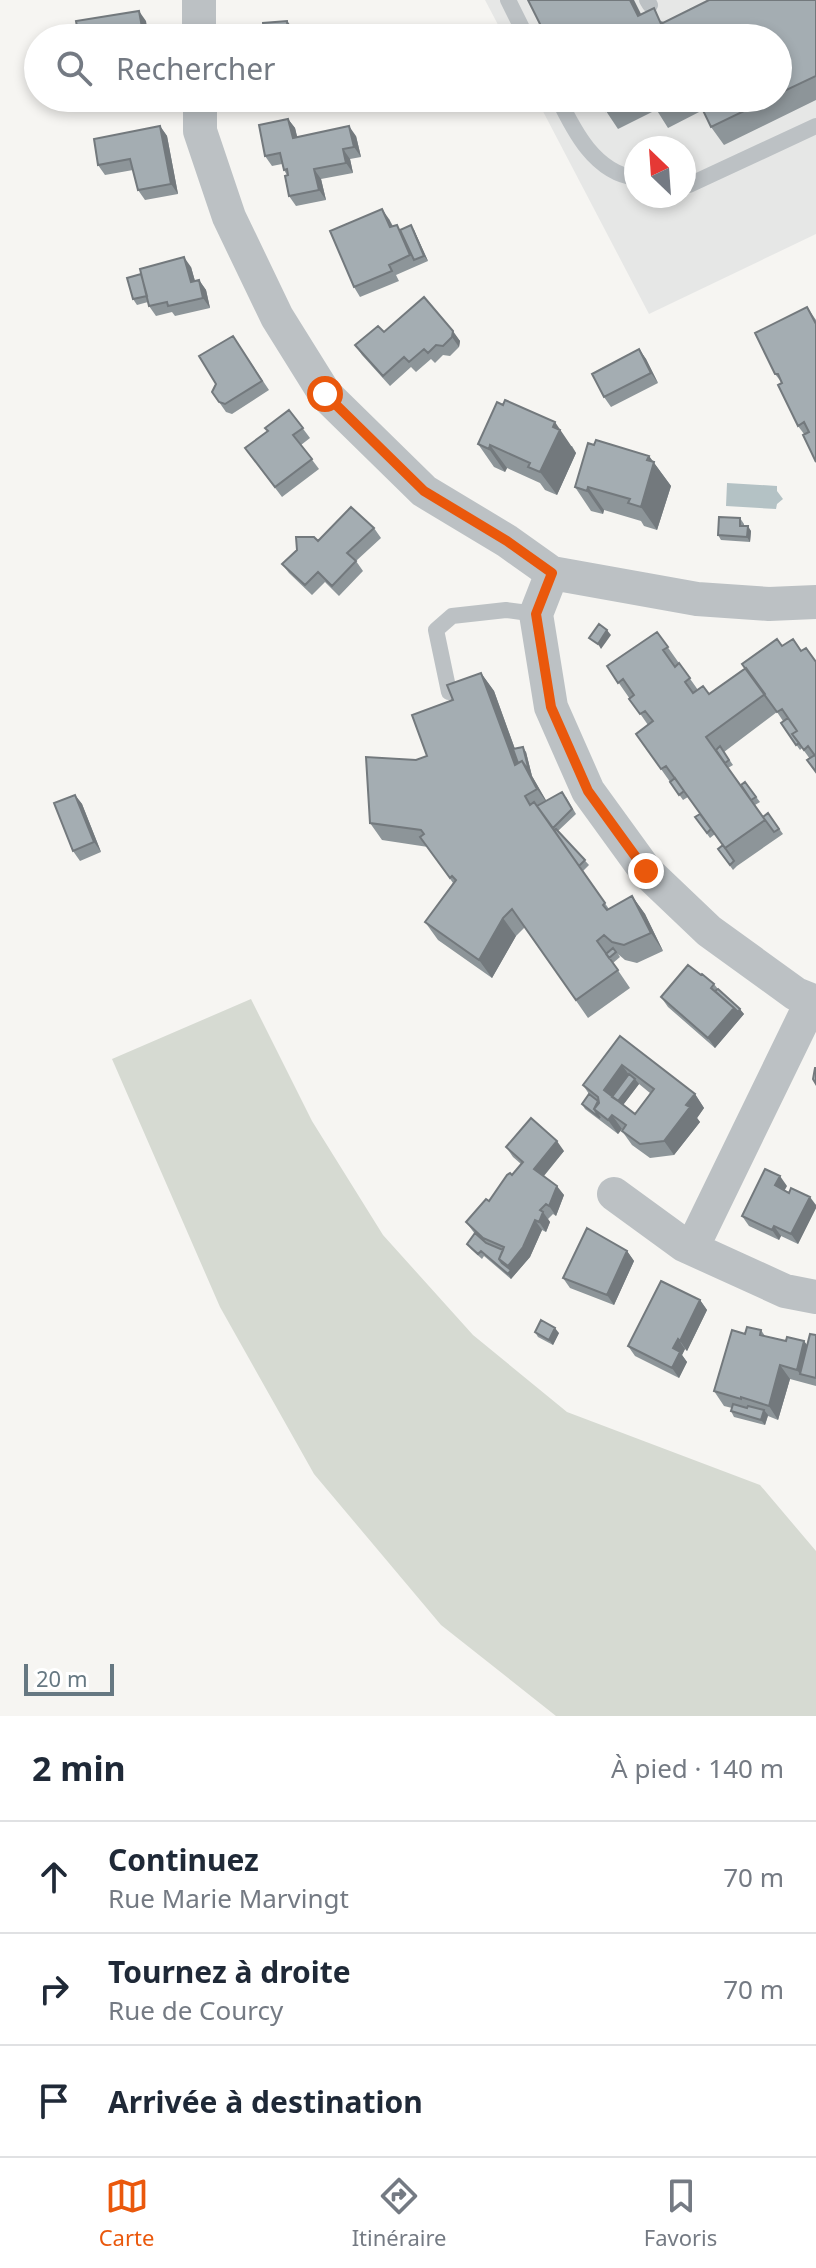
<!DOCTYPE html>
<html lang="fr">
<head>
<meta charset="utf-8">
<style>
  :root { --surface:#fff; --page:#f6f6f7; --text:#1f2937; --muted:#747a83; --line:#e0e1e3; --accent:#ea580c }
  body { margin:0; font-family:"Noto Sans",sans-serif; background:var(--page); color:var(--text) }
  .compass { position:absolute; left:624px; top:136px; width:72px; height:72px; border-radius:50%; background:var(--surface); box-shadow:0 4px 12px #0003; rotate:335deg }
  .scale { position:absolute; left:24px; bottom:20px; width:90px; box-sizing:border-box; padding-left:8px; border:4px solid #667882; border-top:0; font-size:22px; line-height:28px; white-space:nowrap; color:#667882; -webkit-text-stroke:6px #fff; paint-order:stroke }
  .stop { position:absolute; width:24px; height:24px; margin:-18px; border:6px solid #ea580c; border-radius:50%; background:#fff }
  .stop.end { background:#ea580c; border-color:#fff; box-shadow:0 2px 8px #0008 }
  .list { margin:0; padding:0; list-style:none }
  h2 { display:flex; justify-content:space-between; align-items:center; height:104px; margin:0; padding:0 32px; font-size:34px }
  h2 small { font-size:26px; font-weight:400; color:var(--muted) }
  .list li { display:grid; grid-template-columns:52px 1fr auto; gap:24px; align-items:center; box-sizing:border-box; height:112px; padding:0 32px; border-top:2px solid var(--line) }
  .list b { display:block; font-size:30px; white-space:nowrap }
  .list p { margin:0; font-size:26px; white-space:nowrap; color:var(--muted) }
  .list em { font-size:26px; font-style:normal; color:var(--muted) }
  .icon { flex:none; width:44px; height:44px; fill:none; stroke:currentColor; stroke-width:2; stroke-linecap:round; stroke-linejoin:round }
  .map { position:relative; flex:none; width:816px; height:1716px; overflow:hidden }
  .search { position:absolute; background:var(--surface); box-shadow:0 4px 12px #0003; left:24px; right:24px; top:24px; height:88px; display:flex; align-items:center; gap:20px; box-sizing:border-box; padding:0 28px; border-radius:44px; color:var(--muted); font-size:30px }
  .sheet { height:440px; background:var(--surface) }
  nav { display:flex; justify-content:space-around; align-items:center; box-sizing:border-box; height:112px; border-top:2px solid var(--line); background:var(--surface); font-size:22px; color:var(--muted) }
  nav a { display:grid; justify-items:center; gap:4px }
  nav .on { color:var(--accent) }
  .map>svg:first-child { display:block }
  .built { fill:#e6e7e6; fill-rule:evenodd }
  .green { fill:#d6dad2 }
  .water { fill:#b4c2c5 }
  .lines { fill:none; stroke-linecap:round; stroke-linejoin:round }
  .service { stroke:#bcc1c4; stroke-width:16 }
  .minor { stroke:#bcc1c4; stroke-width:34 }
  .wall { fill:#8d9599; fill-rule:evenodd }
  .shaded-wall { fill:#73797d }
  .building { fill:#a4adb2; stroke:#73797d; stroke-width:2; fill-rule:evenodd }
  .route { stroke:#ea580c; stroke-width:10 }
</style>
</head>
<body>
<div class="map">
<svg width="816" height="1716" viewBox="0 0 816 1716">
  <rect width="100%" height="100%" fill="#f6f5f2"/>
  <!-- built -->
  <path class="built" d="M 485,0 L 816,0 L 816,234 L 649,314 L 536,98 L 778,98 L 778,38 L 505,38 ZM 636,148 L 684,148 L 684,196 L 636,196 Z"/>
  <!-- green -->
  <path class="green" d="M 251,999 L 312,1121 L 383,1235 L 473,1335 L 567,1412 L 760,1485 L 816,1551 L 816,1716 L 556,1716 L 441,1625 L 314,1474 L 220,1307 L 112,1059 Z"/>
  <!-- water -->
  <path class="water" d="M 727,483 L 777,486 L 777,491 L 783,499 L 777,504 L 776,509 L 726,506 Z"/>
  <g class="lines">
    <!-- service -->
    <path class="service" d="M 508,0 L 527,38
      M 647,0 L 650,5
      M 558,98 C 574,131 595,173 636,178
      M 684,184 L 689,185 L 816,126
      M 449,692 L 436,630 L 452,616 L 506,610 L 536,614"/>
    <!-- minor -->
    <path class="minor" d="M 199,0 L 199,38
      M 200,98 L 200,131 L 229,217 L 277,317 L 325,394 L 424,491 L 507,541 L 552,573 L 697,599 L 769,604 L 816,602
      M 552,573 L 536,614 L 551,707 L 588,791 L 646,871 L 709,931 L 796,994 L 816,1002
      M 614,1194 L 684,1245 L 785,1291 L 816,1297
      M 692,1248 L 812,1001"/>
  </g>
  <!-- wall -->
  <path class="wall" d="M 816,0 L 816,100 L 724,145 L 711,127 L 703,110 L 668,128 L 651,101 L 648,103 L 652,112 L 618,129 L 606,111 L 599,98 L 778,98 L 778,38 L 547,38 L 641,14 L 664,22 Z
    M 287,21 L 291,26 L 292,38 L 265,38 L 264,36 Z
    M 85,98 L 131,98 L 91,106 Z
    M 288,119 L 295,128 L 297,137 L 356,136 L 361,157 L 350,159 L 353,173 L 321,179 L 326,200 L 296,206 L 289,196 L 287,175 L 284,170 L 282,164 L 272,166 L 265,156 Z
    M 160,126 L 167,136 L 178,194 L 145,200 L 138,190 L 133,170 L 105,175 L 98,165 Z
    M 389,219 L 393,226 L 397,225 L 400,230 L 414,230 L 428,261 L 396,275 L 399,281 L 360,297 L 354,287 Z
    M 191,267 L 195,281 L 199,280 L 206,290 L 210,308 L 175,316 L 172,312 L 156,316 L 149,306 L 148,302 L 137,305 L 133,299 Z
    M 424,297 L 460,341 L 459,347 L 450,356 L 443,355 L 435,363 L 431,359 L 416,372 L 411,367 L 390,386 L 362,355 L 355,345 L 384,332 Z
    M 807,307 L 816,320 L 816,462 L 804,434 L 798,426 L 782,383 L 775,374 Z
    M 233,336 L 269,390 L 232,414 L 226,412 L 212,392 L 216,384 Z
    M 639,349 L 646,359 L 658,383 L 611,407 L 604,397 Z
    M 289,410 L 310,438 L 301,445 L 319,469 L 282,497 L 245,448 L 268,431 Z
    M 478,444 L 572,446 L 576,453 L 557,495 L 545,490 L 540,483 L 507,468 L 505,472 L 494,467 Z
    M 649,456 L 671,486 L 657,530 L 644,526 L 641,521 L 604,510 L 603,514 L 591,511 L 575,487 Z
    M 740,518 L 744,524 L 744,526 L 751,531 L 750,542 L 721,540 L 718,535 Z
    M 374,528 L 381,538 L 356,561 L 363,571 L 339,596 L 325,582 L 312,595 L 289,573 L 282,564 L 318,541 Z
    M 657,632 L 698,690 L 709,694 L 782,646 L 801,651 L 806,648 L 816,773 L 810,759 L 802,748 L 800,750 L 781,723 L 783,721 L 777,712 L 724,752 L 733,765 L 728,768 L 741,785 L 745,782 L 760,802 L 755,805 L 763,817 L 768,813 L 783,834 L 737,866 L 736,864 L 737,866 L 733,870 L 718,849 L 723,845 L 715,834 L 710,838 L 695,817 L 700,814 L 688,797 L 683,800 L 636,734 L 648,725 L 607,666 Z
    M 481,673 L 494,691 L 515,749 L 526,752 L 532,776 L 546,801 L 566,797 L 576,814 L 558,831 L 589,865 L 583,871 L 558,836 L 609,909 L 632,896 L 645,914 L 663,951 L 637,963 L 625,960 L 618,954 L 620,957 L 613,963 L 630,988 L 588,1018 L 525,927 L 516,936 L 492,978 L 438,940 L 425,922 L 453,883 L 428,847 L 382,840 L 370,823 L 416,760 L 427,756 L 448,702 Z
    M 75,795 L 82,804 L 101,852 L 80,861 L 73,851 Z
    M 701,975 L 714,984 L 718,989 L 744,1014 L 715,1048 L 668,1007 L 661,997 Z
    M 620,1036 L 695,1094 L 704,1108 L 697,1118 L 700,1122 L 674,1155 L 650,1158 L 632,1145 L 622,1131 L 623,1130 L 622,1129 L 618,1134 L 585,1109 L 582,1104 L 589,1094 L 583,1085 ZM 639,1084 L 650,1093 L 635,1114 L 623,1105 Z
    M 506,1147 L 564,1151 L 544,1176 L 564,1195 L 556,1216 L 553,1214 L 548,1219 L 550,1222 L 546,1232 L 542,1230 L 530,1257 L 511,1279 L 484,1256 L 482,1259 L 471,1249 L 467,1244 L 475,1234 L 466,1222 L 489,1201 L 521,1164 L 513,1157 Z
    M 787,1186 L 784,1190 L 816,1205 L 816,1208 L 798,1244 L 781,1236 L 779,1240 L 749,1226 L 742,1216 Z
    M 627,1251 L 634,1261 L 614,1305 L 570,1288 L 563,1278 Z
    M 700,1300 L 707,1310 L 687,1351 L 685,1349 L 682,1355 L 687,1362 L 679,1378 L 635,1356 L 628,1346 Z
    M 761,1330 L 765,1336 L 786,1341 L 804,1341 L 807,1345 L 816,1335 L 816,1386 L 790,1379 L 778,1420 L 768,1416 L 765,1425 L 734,1417 L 731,1411 L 732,1408 L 724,1406 L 714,1391 L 745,1334 Z
    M 535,1332 L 559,1333 L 553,1345 L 538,1337 Z"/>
  <!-- shaded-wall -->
  <path class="shaded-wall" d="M 630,0 L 634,0 L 651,34 L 638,16 Z
    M 139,11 L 146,21 L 149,38 L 144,38 Z
    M 287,21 L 291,26 L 292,38 L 288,33 Z
    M 288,119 L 295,128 L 300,148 L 293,138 Z
    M 160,126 L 167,136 L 178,194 L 171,184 Z
    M 349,126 L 356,136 L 361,157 L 354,147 Z
    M 343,149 L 350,159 L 353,173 L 346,163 Z
    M 314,169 L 321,179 L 326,200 L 319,190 Z
    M 382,209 L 389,219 L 397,237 L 390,227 Z
    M 411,225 L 414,230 L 428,261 L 424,256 Z
    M 184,257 L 191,267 L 198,292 L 191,282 Z
    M 199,280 L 206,290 L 210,308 L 203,298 Z
    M 453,331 L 460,341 L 459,347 L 452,337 Z
    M 639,349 L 646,359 L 658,383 L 651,373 Z
    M 555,422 L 576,453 L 557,495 L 540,472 Z
    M 490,445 L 507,468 L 505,472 L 489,449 Z
    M 649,456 L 671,486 L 657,530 L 641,507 Z
    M 588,487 L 604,510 L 603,514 L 587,491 Z
    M 748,526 L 751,531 L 750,542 L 747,537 Z
    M 607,630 L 611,635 L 601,649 L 598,644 Z
    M 481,673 L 494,691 L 525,777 L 515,765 Z
    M 523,747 L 526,752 L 532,776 L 550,807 L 537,789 L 522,761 Z
    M 75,795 L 82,804 L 101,852 L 94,842 Z
    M 632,896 L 645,914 L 663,951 L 651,933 Z
    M 503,918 L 516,936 L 492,978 L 479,960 Z
    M 734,1008 L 740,1009 L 744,1014 L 715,1048 L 708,1038 Z
    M 622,1065 L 632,1079 L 615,1103 L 604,1090 Z
    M 635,1079 L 639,1084 L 620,1109 L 616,1104 Z
    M 695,1094 L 704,1108 L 697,1118 L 700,1122 L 674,1155 L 664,1141 L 686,1105 Z
    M 612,1115 L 622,1129 L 618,1134 L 608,1120 Z
    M 557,1141 L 564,1151 L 541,1179 L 534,1169 Z
    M 780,1176 L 787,1186 L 782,1195 L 775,1185 Z
    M 557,1186 L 564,1195 L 556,1216 L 549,1206 Z
    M 810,1197 L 816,1205 L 816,1208 L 798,1244 L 791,1234 Z
    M 543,1212 L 550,1222 L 546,1232 L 539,1222 Z
    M 535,1220 L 542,1230 L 530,1257 L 511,1279 L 508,1274 L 511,1270 L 508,1266 Z
    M 774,1226 L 781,1236 L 779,1240 L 772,1230 Z
    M 627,1251 L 634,1261 L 614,1305 L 607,1295 Z
    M 700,1300 L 707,1310 L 687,1351 L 680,1341 Z
    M 555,1328 L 559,1333 L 553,1345 L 549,1340 Z
    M 678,1339 L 685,1349 L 682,1355 L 687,1362 L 679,1378 L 672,1368 L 673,1348 Z
    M 804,1341 L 814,1355 L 800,1374 L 797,1370 Z
    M 780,1365 L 790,1379 L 778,1420 L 769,1406 Z
    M 764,1410 L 768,1415 L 765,1425 L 761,1420 Z"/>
  <!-- building -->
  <path class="building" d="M 528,0 L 630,0 L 638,16 L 654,8 L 661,24 L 709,0 L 816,0 L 816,76 L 778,94 L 778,38 L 547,38 Z
    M 139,11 L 144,38 L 79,38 L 76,21 Z
    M 287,21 L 288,33 L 264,36 L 263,23 Z
    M 599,98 L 632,98 L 606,111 Z
    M 650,98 L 679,98 L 655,110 Z
    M 697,98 L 771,98 L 711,127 Z
    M 288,119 L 293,138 L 349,126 L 354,147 L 343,149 L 346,163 L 314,169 L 319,190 L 289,196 L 285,176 L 288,175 L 287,169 L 284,170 L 280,153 L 265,156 L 259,125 Z
    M 160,126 L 171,184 L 138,190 L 130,159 L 98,165 L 94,139 Z
    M 382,209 L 390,227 L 397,225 L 410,255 L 389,265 L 392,271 L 354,287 L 330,231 Z
    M 411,225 L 424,256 L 414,260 L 400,230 Z
    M 184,257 L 191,282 L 199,280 L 203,298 L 168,306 L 167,302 L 149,306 L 140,269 Z
    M 141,274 L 147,296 L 133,299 L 127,278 Z
    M 424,297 L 453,331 L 452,337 L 443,346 L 436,345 L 428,353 L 424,349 L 409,362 L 404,357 L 383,376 L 355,345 L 378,326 L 384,332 Z
    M 807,307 L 816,324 L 816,462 L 803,435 L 809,432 L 804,422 L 798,426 L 778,385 L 782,383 L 778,374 L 775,374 L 755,333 Z
    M 233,336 L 262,381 L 225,404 L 219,402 L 212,392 L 216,384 L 199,356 Z
    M 639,349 L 651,373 L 604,397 L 592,374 Z
    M 505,400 L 555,422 L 553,427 L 560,430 L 540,472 L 528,467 L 530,463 L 490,445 L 489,449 L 478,444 L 497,402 L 503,405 Z
    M 289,410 L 303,428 L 293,435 L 312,459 L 275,487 L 245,448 L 268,431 L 265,428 Z
    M 596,440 L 649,456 L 647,460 L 654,462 L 641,507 L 628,503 L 630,499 L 588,487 L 587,491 L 575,487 L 588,443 L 594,445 Z
    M 351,507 L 374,528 L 347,553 L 356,561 L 332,586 L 318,572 L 305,585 L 282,564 L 297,550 L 296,537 L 314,537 L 318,541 Z
    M 719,517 L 740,518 L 740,526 L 748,526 L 747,537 L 718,535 Z
    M 599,624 L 607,630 L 598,644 L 589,638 Z
    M 657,632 L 668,647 L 663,650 L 675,667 L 679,663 L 690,678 L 685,682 L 693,693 L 703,686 L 709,694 L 746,668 L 765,694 L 706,737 L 765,820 L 725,848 L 666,766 L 661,769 L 636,734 L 653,721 L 645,711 L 640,714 L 629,699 L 634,695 L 623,679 L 618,683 L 607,666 Z
    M 777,639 L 782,646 L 793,639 L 801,651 L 806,648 L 816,662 L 816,757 L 808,746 L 804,750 L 792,734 L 797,731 L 782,709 L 777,712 L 742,664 Z
    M 481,673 L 515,765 L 522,761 L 537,789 L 525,796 L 530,805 L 534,802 L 605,903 L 603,905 L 607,910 L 632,896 L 651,933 L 624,945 L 612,942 L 604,935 L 597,941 L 618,970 L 576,1000 L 512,909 L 503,918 L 479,960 L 425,922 L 456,880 L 452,876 L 450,878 L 420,837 L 424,834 L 421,830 L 370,823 L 366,757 L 416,760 L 427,756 L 412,715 L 453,700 L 447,685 Z
    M 788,718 L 797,731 L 792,734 L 799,743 L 796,745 L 781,723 Z
    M 720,746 L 729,760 L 725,763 L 716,750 Z
    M 523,747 L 529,771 L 522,761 L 518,763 L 513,749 Z
    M 815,755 L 816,757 L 816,772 L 807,760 Z
    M 675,778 L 684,791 L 679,795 L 670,782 Z
    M 745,782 L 756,797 L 751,800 L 741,785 Z
    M 562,792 L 572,809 L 553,828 L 537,806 Z
    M 75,795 L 94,842 L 73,851 L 54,803 Z
    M 768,813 L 779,829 L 774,832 L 763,817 Z
    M 700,814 L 711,829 L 707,833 L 695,817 Z
    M 556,829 L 585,860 L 579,866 L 554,830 Z
    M 723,845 L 734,861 L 730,865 L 718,849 Z
    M 613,948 L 616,952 L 609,958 L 606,954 Z
    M 688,965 L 701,975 L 702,974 L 714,984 L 711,988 L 734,1008 L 708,1038 L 661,997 Z
    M 718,989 L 740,1009 L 738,1012 L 734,1008 L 715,991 Z
    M 620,1036 L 695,1094 L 686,1105 L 690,1107 L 664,1141 L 640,1144 L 622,1131 L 626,1125 L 612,1115 L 608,1120 L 594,1109 L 599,1103 L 598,1097 L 583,1085 ZM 622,1065 L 654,1089 L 635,1114 L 604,1090 Z
    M 815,1068 L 816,1068 L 816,1084 L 813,1079 Z
    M 629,1074 L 635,1079 L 618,1101 L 612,1097 Z
    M 589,1094 L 598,1101 L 594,1109 L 600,1118 L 582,1104 Z
    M 531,1118 L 557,1141 L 534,1169 L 557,1186 L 549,1206 L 546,1204 L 540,1210 L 543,1212 L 539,1222 L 535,1220 L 523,1247 L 508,1266 L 499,1259 L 504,1247 L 483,1238 L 466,1222 L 486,1199 L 489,1201 L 507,1175 L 510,1173 L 512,1175 L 523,1162 L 506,1147 Z
    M 765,1169 L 780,1176 L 775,1185 L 789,1193 L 791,1188 L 810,1197 L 791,1234 L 774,1226 L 772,1230 L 742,1216 Z
    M 587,1228 L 627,1251 L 607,1295 L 563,1278 Z
    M 475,1233 L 486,1243 L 503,1250 L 499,1259 L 502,1263 L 511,1270 L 508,1274 L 481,1251 L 478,1254 L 467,1244 Z
    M 661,1281 L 700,1300 L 680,1341 L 678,1339 L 673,1348 L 680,1352 L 672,1368 L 628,1346 Z
    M 541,1320 L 555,1328 L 549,1340 L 535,1332 Z
    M 747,1327 L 761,1330 L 760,1335 L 786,1341 L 787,1337 L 804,1341 L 797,1370 L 780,1365 L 769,1406 L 741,1397 L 741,1399 L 714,1391 L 732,1330 L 745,1334 Z
    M 810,1334 L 816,1335 L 816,1378 L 800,1374 Z
    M 733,1404 L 747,1408 L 748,1406 L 764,1410 L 761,1420 L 731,1411 Z"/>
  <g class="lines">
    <!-- route -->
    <path class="route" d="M 325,394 L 424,491 L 507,541 L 552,573 L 536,614 L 551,707 L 588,791 L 646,871"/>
  </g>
</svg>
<svg class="compass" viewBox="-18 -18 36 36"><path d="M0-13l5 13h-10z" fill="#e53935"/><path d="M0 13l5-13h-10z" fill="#747a83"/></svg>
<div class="scale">20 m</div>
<div class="stop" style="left:325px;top:394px"></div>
<div class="stop end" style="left:646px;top:871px"></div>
<div class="search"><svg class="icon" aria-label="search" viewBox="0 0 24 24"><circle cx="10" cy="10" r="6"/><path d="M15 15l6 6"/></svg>Rechercher</div>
</div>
<section class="sheet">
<h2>2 min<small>À pied · 140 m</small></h2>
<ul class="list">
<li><svg class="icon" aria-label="ahead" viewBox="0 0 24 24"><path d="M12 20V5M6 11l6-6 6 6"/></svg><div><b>Continuez</b><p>Rue Marie Marvingt</p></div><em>70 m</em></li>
<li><svg class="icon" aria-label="right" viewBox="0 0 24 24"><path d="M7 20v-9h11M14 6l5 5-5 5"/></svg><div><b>Tournez à droite</b><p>Rue de Courcy</p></div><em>70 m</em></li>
<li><svg class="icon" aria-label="arrive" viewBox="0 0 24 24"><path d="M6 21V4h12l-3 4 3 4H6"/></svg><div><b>Arrivée à destination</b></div></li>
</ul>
</section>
<nav>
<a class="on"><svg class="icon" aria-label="map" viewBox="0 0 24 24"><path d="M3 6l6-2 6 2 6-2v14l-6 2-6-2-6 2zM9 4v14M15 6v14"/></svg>Carte</a>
<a><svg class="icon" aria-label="directions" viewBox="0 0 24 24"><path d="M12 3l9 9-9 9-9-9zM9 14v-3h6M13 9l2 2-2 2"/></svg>Itinéraire</a>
<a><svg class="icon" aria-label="saved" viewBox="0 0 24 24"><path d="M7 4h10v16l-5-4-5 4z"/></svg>Favoris</a>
</nav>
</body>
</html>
